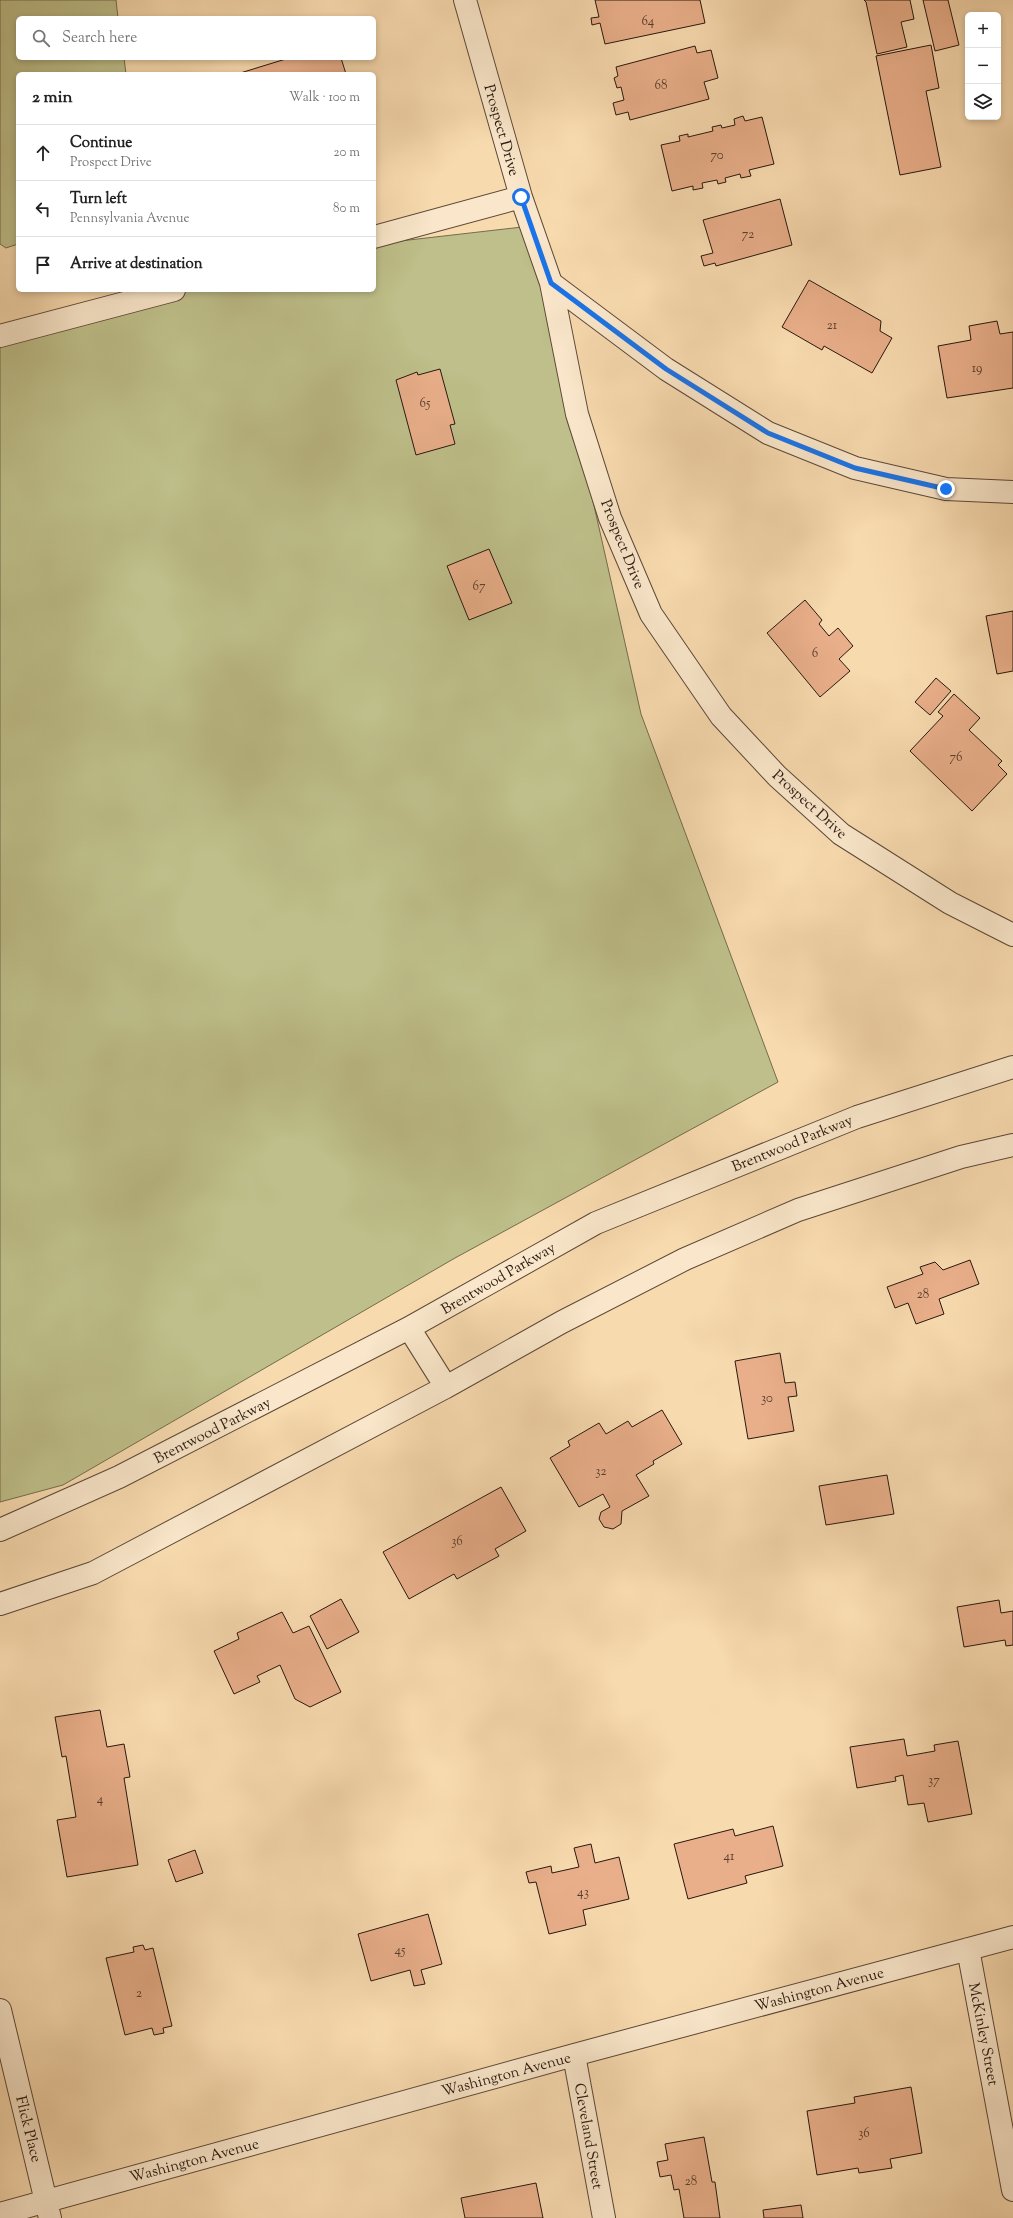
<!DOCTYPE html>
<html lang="en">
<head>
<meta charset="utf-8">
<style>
  :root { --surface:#fff; --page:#f6f6f6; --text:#222; --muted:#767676; --line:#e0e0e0 }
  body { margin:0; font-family:"Sorts Mill Goudy",serif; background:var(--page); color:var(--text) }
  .controls { position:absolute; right:12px; top:12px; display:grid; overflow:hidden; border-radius:6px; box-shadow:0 2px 6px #0003 }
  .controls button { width:36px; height:36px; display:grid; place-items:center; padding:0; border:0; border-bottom:1px solid var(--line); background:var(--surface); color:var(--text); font:20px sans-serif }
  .stop { position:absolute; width:12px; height:12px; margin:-9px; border:3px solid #1a73e8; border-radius:50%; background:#fff }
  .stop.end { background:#1a73e8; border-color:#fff; box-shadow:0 1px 4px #0008 }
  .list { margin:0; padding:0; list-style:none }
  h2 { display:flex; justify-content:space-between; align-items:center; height:52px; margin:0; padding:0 16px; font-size:17px }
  h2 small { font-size:13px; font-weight:400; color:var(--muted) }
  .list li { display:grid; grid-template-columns:26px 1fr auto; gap:12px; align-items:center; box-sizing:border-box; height:56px; padding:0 16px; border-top:1px solid var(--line) }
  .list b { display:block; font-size:15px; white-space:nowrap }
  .list p { margin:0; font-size:13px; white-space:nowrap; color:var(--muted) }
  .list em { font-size:13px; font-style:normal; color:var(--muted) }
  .icon { flex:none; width:22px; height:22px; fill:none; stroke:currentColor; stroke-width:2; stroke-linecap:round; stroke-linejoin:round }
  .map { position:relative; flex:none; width:1013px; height:2218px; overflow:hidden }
  .search { position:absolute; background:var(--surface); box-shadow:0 2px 6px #0003; left:16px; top:16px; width:360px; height:44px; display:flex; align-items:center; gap:10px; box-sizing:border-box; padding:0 14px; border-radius:6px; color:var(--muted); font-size:15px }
  .panel { position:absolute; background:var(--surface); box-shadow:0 2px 6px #0003; left:16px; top:72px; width:360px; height:220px; border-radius:6px }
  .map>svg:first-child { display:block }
  .green { fill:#bebf8a; stroke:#736c4c }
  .building { fill:#e9af8a; stroke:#28180f }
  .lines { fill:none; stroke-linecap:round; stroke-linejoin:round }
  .minor-casing { stroke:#5c4837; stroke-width:24 }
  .minor { stroke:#fae7cb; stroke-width:22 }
  .route { stroke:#1a73e8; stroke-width:5 }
  .labels { text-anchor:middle; stroke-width:3; stroke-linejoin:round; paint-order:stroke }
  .number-label { font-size:13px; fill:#583e2e }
  .street-label { font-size:15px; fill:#28180f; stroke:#fae7cb }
</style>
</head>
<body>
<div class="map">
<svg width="1013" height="2218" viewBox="0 0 1013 2218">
  <rect width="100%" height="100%" fill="#f8daaf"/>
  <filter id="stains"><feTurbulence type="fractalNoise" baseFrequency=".005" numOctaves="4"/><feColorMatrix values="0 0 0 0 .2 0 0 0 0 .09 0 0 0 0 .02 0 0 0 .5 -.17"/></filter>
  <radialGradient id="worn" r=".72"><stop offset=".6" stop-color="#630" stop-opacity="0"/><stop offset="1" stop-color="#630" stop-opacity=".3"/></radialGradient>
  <!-- green -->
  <path class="green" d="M 0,0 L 116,0 L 118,18 L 18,18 L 18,58 L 124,58 L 126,74 L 18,74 L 18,244 L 6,248 L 0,244 Z
    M 531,226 L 641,714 L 778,1082 L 455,1258 L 63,1485 L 0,1502 L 0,336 L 174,290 L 374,290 L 374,244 Z"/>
  <!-- building -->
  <path class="building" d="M 595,0 L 700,0 L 705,23 L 605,44 L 600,23 L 592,25 L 591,18 L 599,17 Z
    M 864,0 L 910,0 L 914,19 L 901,22 L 907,47 L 877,54 L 866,2 Z
    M 923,0 L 948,0 L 959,45 L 935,51 Z
    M 931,45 L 939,88 L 926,91 L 941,167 L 900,175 L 876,56 Z
    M 695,46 L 697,53 L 711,50 L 718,78 L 704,82 L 709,99 L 630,120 L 628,112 L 616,115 L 613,103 L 624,100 L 621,87 L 617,88 L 614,78 L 618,76 L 616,67 Z
    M 289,58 L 341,58 L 346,74 L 237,74 Z
    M 743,116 L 745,121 L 762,117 L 774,164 L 749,170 L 751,176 L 741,178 L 740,174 L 725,178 L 726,182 L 718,184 L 717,180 L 702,183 L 703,188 L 693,190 L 693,186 L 672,191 L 661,145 L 680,141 L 679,136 L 688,134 L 688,137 L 713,131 L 712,127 L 721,125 L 722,128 L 735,125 L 734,119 Z
    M 780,199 L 792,245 L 716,266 L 715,263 L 704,266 L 701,256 L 713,253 L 703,220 Z
    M 809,280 L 881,321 L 880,331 L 892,338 L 872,373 L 824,346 L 822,350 L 782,327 Z
    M 997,321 L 1000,334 L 1013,332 L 1013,388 L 947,398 L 938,346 L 971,340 L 969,326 Z
    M 440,369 L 455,424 L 450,425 L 455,444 L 416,455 L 396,380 L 417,372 L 418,375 Z
    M 489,549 L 512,603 L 469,620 L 447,566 Z
    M 805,600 L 822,620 L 819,624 L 829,636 L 838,628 L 853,646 L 839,659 L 850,671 L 820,697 L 767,633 Z
    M 1013,611 L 1013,671 L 997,674 L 986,616 Z
    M 936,678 L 951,691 L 930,715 L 915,702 Z
    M 954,694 L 980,718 L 969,730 L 1002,761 L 998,765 L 1007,774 L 972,811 L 910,751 L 943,716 L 938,712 Z
    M 970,1260 L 979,1284 L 939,1299 L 944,1314 L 916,1324 L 908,1303 L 895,1308 L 887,1287 L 923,1274 L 920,1267 L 935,1262 L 943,1270 Z
    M 780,1353 L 785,1383 L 795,1382 L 797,1396 L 788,1397 L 794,1431 L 748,1439 L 735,1361 Z
    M 662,1410 L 682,1444 L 653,1461 L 654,1464 L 636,1475 L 649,1496 L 622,1511 L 621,1524 L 613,1529 L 604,1527 L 599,1519 L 601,1512 L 610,1507 L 603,1494 L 579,1507 L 550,1458 L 570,1446 L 568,1441 L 599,1423 L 606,1434 L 628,1421 L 632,1427 Z
    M 887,1475 L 894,1514 L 826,1525 L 819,1486 Z
    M 501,1487 L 526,1531 L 495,1549 L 499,1556 L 457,1579 L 454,1574 L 409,1599 L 383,1552 Z
    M 341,1599 L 359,1632 L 327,1649 L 310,1616 Z
    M 999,1600 L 1001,1613 L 1013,1611 L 1013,1645 L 1006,1646 L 1005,1640 L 964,1647 L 957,1607 Z
    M 282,1612 L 293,1633 L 309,1626 L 341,1692 L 310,1707 L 295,1699 L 280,1665 L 257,1676 L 260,1682 L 234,1694 L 214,1651 L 239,1639 L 237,1633 Z
    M 100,1710 L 107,1747 L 124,1744 L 130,1777 L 124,1778 L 138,1865 L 67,1877 L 57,1820 L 76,1817 L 66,1756 L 62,1757 L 55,1717 Z
    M 904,1739 L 907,1756 L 935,1751 L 934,1745 L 958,1741 L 972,1814 L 928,1822 L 924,1803 L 908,1805 L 903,1775 L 895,1777 L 896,1781 L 857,1788 L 850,1747 Z
    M 773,1826 L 783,1866 L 745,1876 L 747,1883 L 688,1899 L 674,1844 L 733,1829 L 735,1836 Z
    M 591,1844 L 595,1863 L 619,1857 L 629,1899 L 583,1910 L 586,1925 L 549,1934 L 536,1882 L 529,1883 L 526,1872 L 551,1866 L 552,1873 L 579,1867 L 574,1848 Z
    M 195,1850 L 203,1873 L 176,1882 L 168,1860 Z
    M 428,1914 L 442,1964 L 421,1970 L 425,1984 L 414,1986 L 410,1970 L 371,1981 L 358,1934 Z
    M 143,1945 L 145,1950 L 153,1948 L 172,2026 L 163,2028 L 164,2033 L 154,2035 L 152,2028 L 125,2035 L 106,1958 L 134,1952 L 133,1947 Z
    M 911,2087 L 922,2153 L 890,2159 L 892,2168 L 859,2173 L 858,2168 L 817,2175 L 807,2111 L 855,2103 L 854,2097 Z
    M 704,2137 L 712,2182 L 715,2182 L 720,2218 L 684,2218 L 679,2189 L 674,2190 L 671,2175 L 660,2177 L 657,2162 L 668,2160 L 665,2144 Z
    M 536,2183 L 543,2218 L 465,2218 L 461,2198 Z
    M 801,2205 L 803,2218 L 764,2218 L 763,2210 Z"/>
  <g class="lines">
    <defs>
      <path id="minor" d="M 465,0 L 521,197 L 551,283 L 577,414 L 610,518 L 651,614 L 721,716 L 777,776 L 841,834 L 950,903 L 1013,935
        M 374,237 L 521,197
        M 551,283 L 666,369 L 768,433 L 855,468 L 946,489 L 1013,492
        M 0,336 L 174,290
        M 409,1328 L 446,1387
        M 0,1530 L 119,1477 L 409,1328 L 596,1223 L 857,1117 L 1013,1067
        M 0,1604 L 93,1573 L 446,1387 L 562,1322 L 685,1259 L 798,1210 L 961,1157 L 1013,1145
        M 968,1949 L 1013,2190
        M 0,2010 L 50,2218
        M 574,2055 L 604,2218
        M 0,2214 L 574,2055 L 1013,1937"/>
    </defs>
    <!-- minor casing -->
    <use href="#minor" class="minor-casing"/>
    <!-- minor -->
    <use href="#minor" class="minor"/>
  </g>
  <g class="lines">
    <!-- route -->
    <path class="route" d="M 521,197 L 551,283 L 666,369 L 768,433 L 855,468 L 946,489"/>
  </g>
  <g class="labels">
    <!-- number labels -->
    <g class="number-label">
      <text x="648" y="25">64</text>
      <text x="661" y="89">68</text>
      <text x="717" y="159">70</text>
      <text x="748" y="238">72</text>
      <text x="832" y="329">21</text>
      <text x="977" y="372">19</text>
      <text x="425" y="407">65</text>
      <text x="479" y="590">67</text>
      <text x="815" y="657">6</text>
      <text x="956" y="761">76</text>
      <text x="923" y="1298">28</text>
      <text x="767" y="1402">30</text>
      <text x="601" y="1475">32</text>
      <text x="457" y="1545">36</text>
      <text x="934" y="1784">37</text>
      <text x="100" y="1803">4</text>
      <text x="729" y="1860">41</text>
      <text x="583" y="1896">43</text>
      <text x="400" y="1954">45</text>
      <text x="139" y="1997">2</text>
      <text x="864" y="2137">36</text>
      <text x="691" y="2185">28</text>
    </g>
    <!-- street labels -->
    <g class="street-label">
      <text transform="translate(502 130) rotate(74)" y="5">Prospect Drive</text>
      <text transform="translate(623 544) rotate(68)" y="5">Prospect Drive</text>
      <text transform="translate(810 804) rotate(42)" y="5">Prospect Drive</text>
      <text transform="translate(792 1143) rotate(-22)" y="5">Brentwood Parkway</text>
      <text transform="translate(498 1278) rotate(-30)" y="5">Brentwood Parkway</text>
      <text transform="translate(212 1430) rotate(-27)" y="5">Brentwood Parkway</text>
      <text transform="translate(819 1989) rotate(-15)" y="5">Washington Avenue</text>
      <text transform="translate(984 2034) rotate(79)" y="5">McKinley Street</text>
      <text transform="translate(506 2074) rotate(-15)" y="5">Washington Avenue</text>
      <text transform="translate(29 2129) rotate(76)" y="5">Flick Place</text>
      <text transform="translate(589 2136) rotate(80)" y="5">Cleveland Street</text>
      <text transform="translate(194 2160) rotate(-15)" y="5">Washington Avenue</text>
    </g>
  </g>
  <rect width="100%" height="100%" filter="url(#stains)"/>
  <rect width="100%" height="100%" fill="url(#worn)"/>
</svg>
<div class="controls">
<button>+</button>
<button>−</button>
<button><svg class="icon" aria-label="layers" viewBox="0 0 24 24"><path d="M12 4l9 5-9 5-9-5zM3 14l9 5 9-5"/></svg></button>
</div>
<div class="stop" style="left:521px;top:197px"></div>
<div class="stop end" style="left:946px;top:489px"></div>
<div class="search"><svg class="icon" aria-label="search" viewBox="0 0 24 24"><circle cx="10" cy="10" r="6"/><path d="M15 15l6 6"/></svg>Search here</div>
<section class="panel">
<h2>2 min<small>Walk · 100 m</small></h2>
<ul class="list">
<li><svg class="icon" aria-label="ahead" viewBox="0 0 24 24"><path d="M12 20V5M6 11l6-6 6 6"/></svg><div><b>Continue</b><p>Prospect Drive</p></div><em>20 m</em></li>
<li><svg class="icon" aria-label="left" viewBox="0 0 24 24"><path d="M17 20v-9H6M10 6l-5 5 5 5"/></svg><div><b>Turn left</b><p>Pennsylvania Avenue</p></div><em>80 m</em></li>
<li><svg class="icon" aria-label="arrive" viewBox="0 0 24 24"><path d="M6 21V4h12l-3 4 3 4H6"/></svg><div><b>Arrive at destination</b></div></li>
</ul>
</section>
</div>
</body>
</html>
